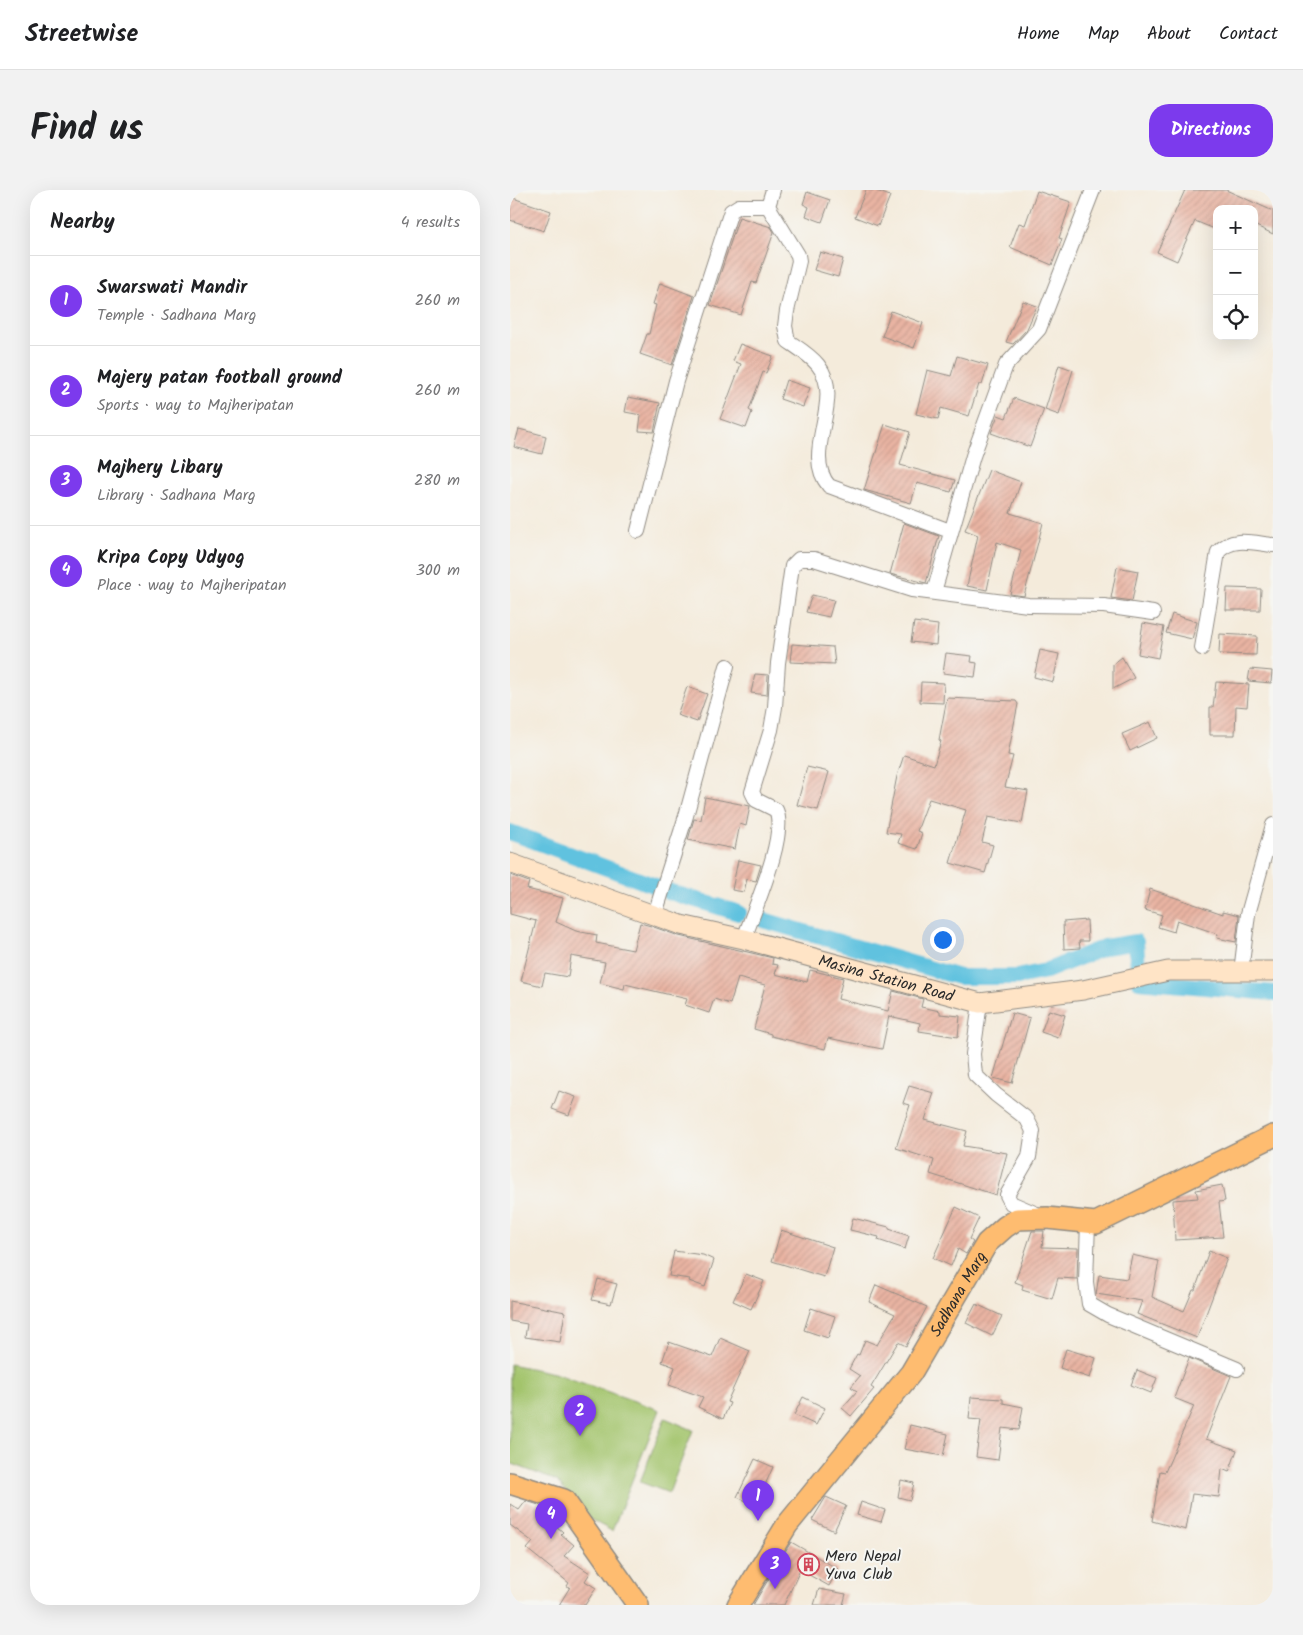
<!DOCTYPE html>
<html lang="en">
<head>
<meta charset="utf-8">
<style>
  :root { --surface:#fff; --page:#f2f2f2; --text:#202124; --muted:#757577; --line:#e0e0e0; --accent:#7c3aed }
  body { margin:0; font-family:Kalam,sans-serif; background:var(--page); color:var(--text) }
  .controls { position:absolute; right:15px; top:15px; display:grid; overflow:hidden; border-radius:10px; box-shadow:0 5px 20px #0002 }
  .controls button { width:45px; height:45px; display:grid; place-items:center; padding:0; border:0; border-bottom:1px solid var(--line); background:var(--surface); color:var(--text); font:25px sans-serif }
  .you { position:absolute; left:432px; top:749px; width:18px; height:18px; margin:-12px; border:4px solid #fff; border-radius:50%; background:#1a73e8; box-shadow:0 0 0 8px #1a73e833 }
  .badge { display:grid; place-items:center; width:32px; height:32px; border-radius:50%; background:var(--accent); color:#fff; font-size:16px; font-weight:700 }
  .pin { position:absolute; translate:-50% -41px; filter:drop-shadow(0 1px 2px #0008) }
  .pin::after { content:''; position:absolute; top:26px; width:18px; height:15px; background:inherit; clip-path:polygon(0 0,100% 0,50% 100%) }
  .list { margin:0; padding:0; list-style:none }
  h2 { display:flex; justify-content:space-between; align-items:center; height:65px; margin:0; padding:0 20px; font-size:21px }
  h2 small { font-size:16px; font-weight:400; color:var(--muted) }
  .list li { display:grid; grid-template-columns:32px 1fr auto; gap:15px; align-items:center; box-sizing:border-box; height:90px; padding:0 20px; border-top:1px solid var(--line) }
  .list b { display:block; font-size:19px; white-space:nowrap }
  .list p { margin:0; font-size:16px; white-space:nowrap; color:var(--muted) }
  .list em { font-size:16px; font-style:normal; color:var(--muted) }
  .icon { flex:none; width:28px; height:28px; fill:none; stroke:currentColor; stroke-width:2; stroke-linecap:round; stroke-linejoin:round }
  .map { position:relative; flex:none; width:763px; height:1415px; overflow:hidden; border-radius:20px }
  header { display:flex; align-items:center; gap:30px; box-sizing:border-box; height:70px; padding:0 25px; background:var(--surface); border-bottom:1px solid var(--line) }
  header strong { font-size:24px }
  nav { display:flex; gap:28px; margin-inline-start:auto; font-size:18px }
  .intro { display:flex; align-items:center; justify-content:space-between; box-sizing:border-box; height:120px; padding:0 30px }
  h1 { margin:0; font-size:35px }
  .button { padding:12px 22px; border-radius:20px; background:var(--accent); color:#fff; font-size:18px; font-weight:700 }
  main { display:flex; gap:30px; padding:0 30px }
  aside { flex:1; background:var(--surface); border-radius:20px; box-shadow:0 5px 20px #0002 }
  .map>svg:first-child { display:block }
  .pitch { fill:#a3c46c; stroke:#67784c }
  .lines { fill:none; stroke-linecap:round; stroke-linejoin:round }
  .canal { stroke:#61c2df; stroke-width:16 }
  .building { fill:url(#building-hatch) }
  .street-casing { stroke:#908b83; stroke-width:16 }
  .secondary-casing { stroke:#908b83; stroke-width:21 }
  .primary-casing { stroke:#908b83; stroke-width:24 }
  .street { stroke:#fff; stroke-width:14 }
  .secondary { stroke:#ffe4c6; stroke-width:19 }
  .primary { stroke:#febc70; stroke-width:21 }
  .labels { text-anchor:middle; stroke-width:4; stroke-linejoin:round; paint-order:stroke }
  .street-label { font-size:16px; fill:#2b2b2b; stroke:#f6f6f2 }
  .poi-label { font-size:16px; fill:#2b2b2b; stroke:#f6f6f2; text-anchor:start }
</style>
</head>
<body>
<header>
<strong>Streetwise</strong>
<nav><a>Home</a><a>Map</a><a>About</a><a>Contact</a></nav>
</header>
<div class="intro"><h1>Find us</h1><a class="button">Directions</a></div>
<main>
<aside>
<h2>Nearby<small>4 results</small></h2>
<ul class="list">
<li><span class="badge">1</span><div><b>Swarswati Mandir</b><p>Temple · Sadhana Marg</p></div><em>260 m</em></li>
<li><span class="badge">2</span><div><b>Majery patan football ground</b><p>Sports · way to Majheripatan</p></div><em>260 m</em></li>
<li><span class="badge">3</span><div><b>Majhery Libary</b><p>Library · Sadhana Marg</p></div><em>280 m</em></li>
<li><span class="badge">4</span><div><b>Kripa Copy Udyog</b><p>Place · way to Majheripatan</p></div><em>300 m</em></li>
</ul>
</aside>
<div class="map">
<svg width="763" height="1415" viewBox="0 0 763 1415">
  <defs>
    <pattern id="building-hatch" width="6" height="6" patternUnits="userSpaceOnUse" patternTransform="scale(1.25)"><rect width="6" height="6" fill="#e9b4a3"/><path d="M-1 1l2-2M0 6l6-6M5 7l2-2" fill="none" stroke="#c89b8c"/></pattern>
  </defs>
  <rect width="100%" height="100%" fill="#f6f6f2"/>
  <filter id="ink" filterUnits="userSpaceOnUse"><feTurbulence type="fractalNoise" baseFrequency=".02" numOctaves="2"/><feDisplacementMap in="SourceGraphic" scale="10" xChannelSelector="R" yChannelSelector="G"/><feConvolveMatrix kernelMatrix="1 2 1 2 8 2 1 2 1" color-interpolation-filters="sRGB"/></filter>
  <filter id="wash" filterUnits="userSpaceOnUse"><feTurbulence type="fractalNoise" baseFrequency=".0096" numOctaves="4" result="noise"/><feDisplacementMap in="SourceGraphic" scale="20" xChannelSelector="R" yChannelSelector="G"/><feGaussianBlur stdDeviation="1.12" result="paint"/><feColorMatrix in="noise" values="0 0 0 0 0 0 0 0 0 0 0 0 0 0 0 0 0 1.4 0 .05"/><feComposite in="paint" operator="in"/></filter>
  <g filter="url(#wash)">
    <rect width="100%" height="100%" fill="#f4ebdb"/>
    <!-- pitch -->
    <path class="pitch" d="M 0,1174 L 44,1183 L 150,1220 L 102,1341 L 76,1327 L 47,1291 L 0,1273 Z
      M 155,1228 L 183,1240 L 159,1303 L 130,1292 Z"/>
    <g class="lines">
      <!-- canal -->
      <path class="canal" d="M 0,642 L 148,697
        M 157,701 L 229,723
        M 253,730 L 449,787 L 507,787 L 536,781 L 595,757 L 626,752 L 629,791 L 763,803"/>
    </g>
    <g id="blocks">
      <!-- building -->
      <path class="building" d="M 356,0 L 364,0 L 380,6 L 368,36 L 345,27 Z
        M 675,0 L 716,0 L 763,21 L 763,44 L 744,35 L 744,19 L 707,19 L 707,40 L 685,31 L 667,71 L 647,62 Z
        M 527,1 L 561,12 L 549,48 L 552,49 L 542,75 L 500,57 L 509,33 L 515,35 Z
        M 297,2 L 320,10 L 312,32 L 296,26 L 299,17 L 293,14 Z
        M 0,7 L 41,21 L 34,41 L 0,30 Z
        M 229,27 L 261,37 L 264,42 L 246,93 L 242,92 L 231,125 L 200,115 Z
        M 310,62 L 333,69 L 328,87 L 304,80 Z
        M 150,93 L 184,106 L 162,175 L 130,164 L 137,144 L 139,144 L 146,115 L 143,114 Z
        M 513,111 L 527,116 L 517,139 L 503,154 L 496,152 Z
        M 381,121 L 413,133 L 404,158 L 372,146 Z
        M 230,154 L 263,166 L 256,183 L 253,182 L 239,220 L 242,222 L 236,238 L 210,229 L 231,174 L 223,171 Z
        M 447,166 L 478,175 L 472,195 L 469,194 L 459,226 L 431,218 L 428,229 L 406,224 L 417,180 L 441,186 Z
        M 549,175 L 563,180 L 549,225 L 535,220 Z
        M 276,190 L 300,198 L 293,217 L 270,209 Z
        M 118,207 L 150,213 L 144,242 L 129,241 L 131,225 L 115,222 Z
        M 504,208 L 534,219 L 520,257 L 481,243 L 488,225 L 496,228 Z
        M 375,234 L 400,242 L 390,275 L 445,290 L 441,302 L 407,293 L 401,313 L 354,300 Z
        M 9,239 L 36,246 L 32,264 L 4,257 Z
        M 479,280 L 511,292 L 500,323 L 533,333 L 514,406 L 500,404 L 511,360 L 487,352 L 477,400 L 457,396 L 468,345 L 455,340 Z
        M 394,333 L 429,346 L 416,393 L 380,384 Z
        M 607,377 L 628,381 L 622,411 L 601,408 Z
        M 717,398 L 751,399 L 750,420 L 716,420 Z
        M 302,405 L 324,410 L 319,427 L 296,422 Z
        M 662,424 L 687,432 L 682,449 L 656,443 Z
        M 404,432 L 428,435 L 426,455 L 401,452 Z
        M 633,433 L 654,437 L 648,468 L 628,464 Z
        M 710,444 L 747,446 L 746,465 L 709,464 Z
        M 282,454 L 323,457 L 325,474 L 280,472 Z
        M 530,460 L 549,464 L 543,492 L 524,487 Z
        M 436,463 L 462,466 L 461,472 L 467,473 L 465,487 L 433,483 Z
        M 612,467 L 624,488 L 603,499 L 603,474 Z
        M 740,479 L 762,481 L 761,493 L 738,491 Z
        M 245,484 L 258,485 L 257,505 L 241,503 Z
        M 411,492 L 434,493 L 433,513 L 410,512 Z
        M 706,492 L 739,494 L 737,517 L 726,516 L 725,545 L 700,545 L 700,517 L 703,517 Z
        M 177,497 L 197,504 L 187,532 L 167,525 Z
        M 437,508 L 506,511 L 508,514 L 498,565 L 503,566 L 495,597 L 518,601 L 512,633 L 478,627 L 472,652 L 483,655 L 475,683 L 440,673 L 456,620 L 419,609 L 407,641 L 412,643 L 407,659 L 388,653 L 391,644 L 376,642 L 387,586 L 394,565 L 424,575 L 431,551 L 429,550 Z
        M 640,532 L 647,548 L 620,561 L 612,544 Z
        M 297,577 L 319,582 L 308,620 L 287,615 Z
        M 195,607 L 240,616 L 236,636 L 230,634 L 225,659 L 178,650 L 184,629 L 191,630 Z
        M 228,670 L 251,675 L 246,691 L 237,689 L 234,702 L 222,700 Z
        M 0,685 L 19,692 L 17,699 L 53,708 L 46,732 L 66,741 L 87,745 L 86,753 L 123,760 L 130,733 L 141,736 L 169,746 L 263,768 L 262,774 L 268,775 L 265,784 L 297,792 L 300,780 L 333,788 L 328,809 L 378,821 L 383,801 L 413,809 L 411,817 L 430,821 L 430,824 L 450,826 L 448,847 L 409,841 L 410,833 L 379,826 L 372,859 L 318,848 L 315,859 L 261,846 L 261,844 L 244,839 L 255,795 L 228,788 L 220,814 L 204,809 L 199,823 L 175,815 L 177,809 L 115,794 L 114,799 L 90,793 L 95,772 L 61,766 L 58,787 L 35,783 L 32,796 L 11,791 L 26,731 L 0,724 Z
        M 640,699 L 713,724 L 713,721 L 729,725 L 726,752 L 707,748 L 708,744 L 667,730 L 664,742 L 648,737 L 652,725 L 635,720 Z
        M 577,730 L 578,751 L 569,751 L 570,758 L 554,759 L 553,732 Z
        M 539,820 L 555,825 L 548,848 L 531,842 Z
        M 502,823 L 520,828 L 502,893 L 483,888 Z
        M 399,896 L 424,903 L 415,930 L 457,941 L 453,956 L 497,963 L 486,1005 L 420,984 L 424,970 L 386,958 L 400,915 L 393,913 Z
        M 49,901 L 66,907 L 59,925 L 42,919 Z
        M 712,995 L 715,1011 L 709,1012 L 713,1047 L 665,1050 L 663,1010 L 688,1008 L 686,1000 Z
        M 446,1017 L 469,1028 L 459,1049 L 463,1052 L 456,1064 L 448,1059 L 441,1076 L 423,1068 Z
        M 343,1028 L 379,1037 L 379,1039 L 399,1046 L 395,1059 L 368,1050 L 369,1047 L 340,1040 Z
        M 271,1040 L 323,1057 L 314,1087 L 262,1071 Z
        M 522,1041 L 534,1041 L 532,1057 L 568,1058 L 567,1089 L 548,1088 L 542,1109 L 512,1100 L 513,1095 L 505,1092 Z
        M 164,1061 L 193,1065 L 204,1070 L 195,1097 L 179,1091 L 180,1089 L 159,1086 Z
        M 699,1061 L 717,1068 L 687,1148 L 627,1124 L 632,1111 L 586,1104 L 589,1085 L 617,1089 L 622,1065 L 649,1071 L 642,1107 L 674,1121 L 683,1100 L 685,1100 Z
        M 236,1084 L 254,1091 L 241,1119 L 223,1111 Z
        M 88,1089 L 107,1094 L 101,1114 L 82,1110 Z
        M 366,1095 L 417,1117 L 396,1156 L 388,1152 L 361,1197 L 364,1199 L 341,1226 L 332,1218 L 347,1201 L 341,1197 L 350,1186 L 339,1179 L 347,1164 L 349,1165 L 355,1150 L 367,1155 L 385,1124 L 359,1112 Z
        M 0,1111 L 55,1122 L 50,1152 L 15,1147 L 17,1134 L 0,1131 Z
        M 466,1114 L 492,1126 L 482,1146 L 456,1133 Z
        M 301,1118 L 325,1126 L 318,1148 L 294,1140 Z
        M 210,1148 L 240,1161 L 217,1212 L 220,1213 L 213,1229 L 188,1217 L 193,1207 L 159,1195 L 165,1177 L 152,1172 L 159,1152 L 202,1167 Z
        M 556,1159 L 586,1168 L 580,1188 L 550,1178 Z
        M 679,1168 L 721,1186 L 696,1249 L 727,1260 L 719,1282 L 712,1279 L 709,1307 L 682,1304 L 676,1340 L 642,1331 L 650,1281 L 655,1282 L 684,1216 L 664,1208 Z
        M 627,1180 L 647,1188 L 641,1203 L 621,1195 Z
        M 293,1207 L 315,1218 L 306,1235 L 284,1225 Z
        M 461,1207 L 493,1209 L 493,1213 L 513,1217 L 509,1240 L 492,1238 L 488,1270 L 466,1267 L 471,1230 L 459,1229 Z
        M 400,1235 L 438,1244 L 433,1266 L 394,1259 Z
        M 245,1269 L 263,1277 L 246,1315 L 227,1307 Z
        M 391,1290 L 404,1293 L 400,1310 L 388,1307 Z
        M 316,1307 L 336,1316 L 324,1341 L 302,1330 Z
        M 16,1311 L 29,1315 L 49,1332 L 46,1336 L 53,1342 L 51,1344 L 64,1355 L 54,1366 L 80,1383 L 75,1391 L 86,1398 L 75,1415 L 49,1415 L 60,1397 L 57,1396 L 59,1393 L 17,1359 L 23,1352 L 0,1335 L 0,1314 L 9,1320 Z
        M 351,1312 L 375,1320 L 371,1332 L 347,1325 Z
        M 281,1352 L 328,1379 L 319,1396 L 290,1380 L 274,1415 L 243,1415 Z
        M 309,1399 L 336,1404 L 333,1415 L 304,1415 Z"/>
    </g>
  </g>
  <g filter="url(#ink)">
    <use href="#blocks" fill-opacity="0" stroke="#908b83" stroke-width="1"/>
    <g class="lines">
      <defs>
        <path id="street" d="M 263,0 L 258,16 L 288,65 L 289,71 L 277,121 L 275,136 L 278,151 C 288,158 300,165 308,175 C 336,210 290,262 319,296 L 440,341
          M 128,341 L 166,191 L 221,21 L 229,16 L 258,16
          M 424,402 L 463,266 L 496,175 L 529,139 L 583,0
          M 692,458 L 708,362 C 723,346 743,353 763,355
          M 144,727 L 176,626 L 217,476
          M 234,749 C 243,722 278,645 266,620 L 246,610 L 242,602 L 261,540 L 265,517 L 268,473 L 282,376 L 289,369 L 304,369 L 402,400 L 518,415 L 594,416 L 643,423
          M 731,782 L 738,724 L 763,635
          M 470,813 L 463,864 L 465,885 L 486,905 L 517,929 L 523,941 L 519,967 L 497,1005 L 501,1013 L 529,1025
          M 578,1032 L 576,1092 L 579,1114 L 598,1125 L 727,1179"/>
        <g id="secondary">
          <path id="s1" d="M 0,673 L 171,735 L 234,749 L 470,813 L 573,800 L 658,781 L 763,781"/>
        </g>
        <g id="primary">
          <path d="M 0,1293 L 54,1310 L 128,1415"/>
          <path id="s2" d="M 228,1415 L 277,1335 L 401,1183 L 477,1053 L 495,1037 L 507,1029 L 537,1028 L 586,1033 L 763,946"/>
        </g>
      </defs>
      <!-- street casing -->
      <use href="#street" class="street-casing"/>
      <!-- secondary casing -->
      <use href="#secondary" class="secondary-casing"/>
      <!-- primary casing -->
      <use href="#primary" class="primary-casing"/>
      <!-- street -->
      <use href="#street" class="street"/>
      <!-- secondary -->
      <use href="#secondary" class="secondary"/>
      <!-- primary -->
      <use href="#primary" class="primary"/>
    </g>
  </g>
  <!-- icons -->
  <defs>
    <symbol id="building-ring" viewBox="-11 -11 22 22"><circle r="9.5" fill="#f6f6f2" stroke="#d1495b" stroke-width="1.5"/><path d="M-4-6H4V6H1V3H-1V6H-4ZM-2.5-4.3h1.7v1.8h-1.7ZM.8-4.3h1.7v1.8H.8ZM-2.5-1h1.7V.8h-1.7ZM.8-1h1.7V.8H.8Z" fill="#d1495b"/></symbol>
  </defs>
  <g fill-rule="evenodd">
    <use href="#building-ring" x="286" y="1362" width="25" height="25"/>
  </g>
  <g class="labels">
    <!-- street labels -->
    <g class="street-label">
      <text dy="6" stroke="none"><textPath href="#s1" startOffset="394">Masina Station Road</textPath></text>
      <text dy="6" stroke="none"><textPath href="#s2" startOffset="382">Sadhana Marg</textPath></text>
    </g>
    <!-- poi labels -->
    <g class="poi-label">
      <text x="315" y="1371">Mero Nepal<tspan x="315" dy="18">Yuva Club</tspan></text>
    </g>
  </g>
</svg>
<div class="controls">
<button>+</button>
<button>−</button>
<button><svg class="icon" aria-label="locate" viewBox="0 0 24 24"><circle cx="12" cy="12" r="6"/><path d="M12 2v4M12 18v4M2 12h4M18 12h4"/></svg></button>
</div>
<div class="you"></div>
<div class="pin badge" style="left:248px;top:1331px">1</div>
<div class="pin badge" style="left:70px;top:1246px">2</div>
<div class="pin badge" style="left:265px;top:1399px">3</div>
<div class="pin badge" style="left:41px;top:1349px">4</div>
</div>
</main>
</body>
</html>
